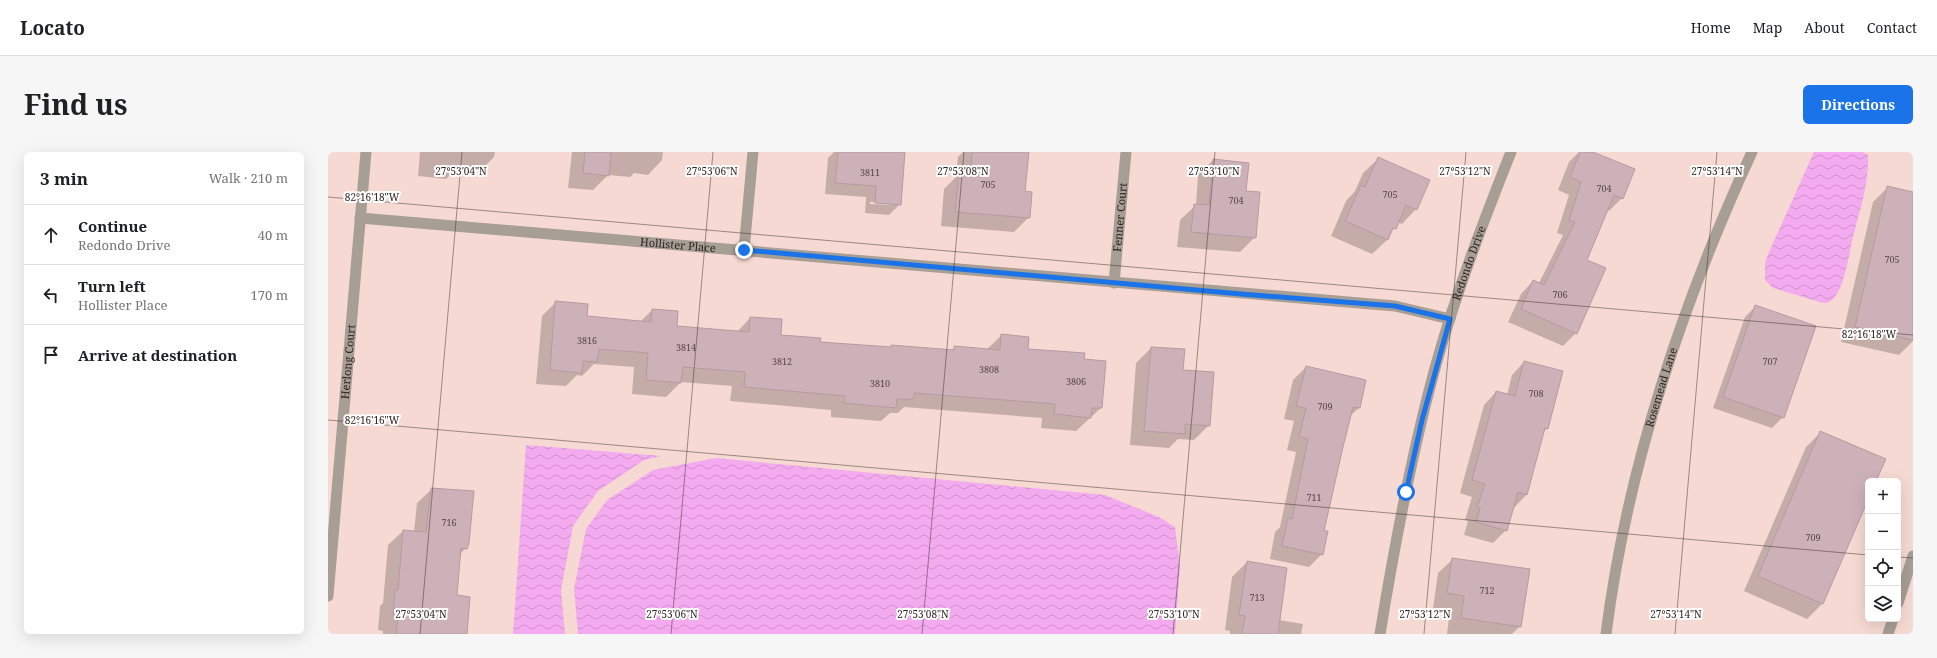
<!DOCTYPE html>
<html lang="en">
<head>
<meta charset="utf-8">
<style>
  :root { --surface:#fff; --page:#f6f6f6; --text:#202124; --muted:#757577; --line:#e0e0e0; --accent:#1a73e8 }
  body { margin:0; font-family:"Noto Serif",serif; background:var(--page); color:var(--text) }
  .controls { position:absolute; right:12px; bottom:12px; display:grid; overflow:hidden; border-radius:6px; box-shadow:0 4px 16px #0002 }
  .controls button { width:36px; height:36px; display:grid; place-items:center; padding:0; border:0; border-bottom:1px solid var(--line); background:var(--surface); color:var(--text); font:20px sans-serif }
  .stop { position:absolute; width:12px; height:12px; margin:-9px; border:3px solid #1a73e8; border-radius:50%; background:#fff }
  .stop.end { background:#1a73e8; border-color:#fff; box-shadow:0 1px 4px #0008 }
  .list { margin:0; padding:0; list-style:none }
  h2 { display:flex; justify-content:space-between; align-items:center; height:52px; margin:0; padding:0 16px; font-size:17px }
  h2 small { font-size:13px; font-weight:400; color:var(--muted) }
  .list li { display:grid; grid-template-columns:26px 1fr auto; gap:12px; align-items:center; box-sizing:border-box; height:60px; padding:0 16px; border-top:1px solid var(--line) }
  .list b { display:block; font-size:15px; white-space:nowrap }
  .list p { margin:0; font-size:13px; white-space:nowrap; color:var(--muted) }
  .list em { font-size:13px; font-style:normal; color:var(--muted) }
  .icon { flex:none; width:22px; height:22px; fill:none; stroke:currentColor; stroke-width:2; stroke-linecap:round; stroke-linejoin:round }
  .map { position:relative; flex:none; width:1585px; height:482px; overflow:hidden; border-radius:6px }
  header { display:flex; align-items:center; gap:24px; box-sizing:border-box; height:56px; padding:0 20px; background:var(--surface); border-bottom:1px solid var(--line) }
  header strong { font-size:19px }
  nav { display:flex; gap:22px; margin-inline-start:auto; font-size:14px }
  .intro { display:flex; align-items:center; justify-content:space-between; box-sizing:border-box; height:96px; padding:0 24px }
  h1 { margin:0; font-size:28px }
  .button { padding:10px 18px; border-radius:6px; background:var(--accent); color:#fff; font-size:14px; font-weight:700 }
  main { display:flex; gap:24px; padding:0 24px }
  aside { flex:1; background:var(--surface); border-radius:6px; box-shadow:0 4px 16px #0002 }
  .map>svg:first-child { display:block }
  .water { fill:url(#water-waves) }
  .shadow { fill:#0003; fill-rule:evenodd }
  .building { fill:#cdb1b8; stroke:#b69aa2 }
  .lines { fill:none; stroke-linecap:round; stroke-linejoin:round }
  .minor { stroke:#a79e96; stroke-width:11 }
  .tertiary { stroke:#a79e96; stroke-width:11 }
  .route { stroke:#1a73e8; stroke-width:5 }
  .ticks { fill:none; stroke:#2e2321; stroke-width:1; stroke-opacity:0.45 }
  .labels { text-anchor:middle; stroke-width:4; stroke-linejoin:round; paint-order:stroke }
  .number-label { font-size:9px; fill:#564647 }
  .street-label { font-size:11px; fill:#2e2321; stroke:#fff }
  .ticks-label { font-size:10px; text-anchor:middle; fill:#2e2321; stroke:#fff; stroke-width:4; stroke-linejoin:round; paint-order:stroke }
</style>
</head>
<body>
<header>
<strong>Locato</strong>
<nav><a>Home</a><a>Map</a><a>About</a><a>Contact</a></nav>
</header>
<div class="intro"><h1>Find us</h1><a class="button">Directions</a></div>
<main>
<aside>
<h2>3 min<small>Walk · 210 m</small></h2>
<ul class="list">
<li><svg class="icon" aria-label="ahead" viewBox="0 0 24 24"><path d="M12 20V5M6 11l6-6 6 6"/></svg><div><b>Continue</b><p>Redondo Drive</p></div><em>40 m</em></li>
<li><svg class="icon" aria-label="left" viewBox="0 0 24 24"><path d="M17 20v-9H6M10 6l-5 5 5 5"/></svg><div><b>Turn left</b><p>Hollister Place</p></div><em>170 m</em></li>
<li><svg class="icon" aria-label="arrive" viewBox="0 0 24 24"><path d="M6 21V4h12l-3 4 3 4H6"/></svg><div><b>Arrive at destination</b></div></li>
</ul>
</aside>
<div class="map">
<svg width="1585" height="482" viewBox="0 0 1585 482">
  <defs>
    <pattern id="water-waves" width="16" height="10" patternUnits="userSpaceOnUse"><rect width="16" height="10" fill="#f3aaef"/><path d="M0 5q4-4 8 0t8 0" fill="none" stroke="#d192cd"/></pattern>
  </defs>
  <rect width="100%" height="100%" fill="#f6d9d2"/>
  <!-- water -->
  <path class="water" d="M 1486,0 L 1534,0 L 1540,3 C 1541,32 1532,57 1525,85 C 1521,102 1517,133 1506,146 C 1503,150 1499,151 1495,151 L 1445,136 L 1437,128 L 1437,111 L 1441,100 Z
    M 198,293 L 333,304 L 316,308 L 270,339 L 245,374 L 233,438 L 237,482 L 185,482 Z
    M 388,306 L 777,343 L 831,365 L 847,375 L 852,415 L 847,482 L 250,482 L 246,437 L 258,377 L 279,348 L 325,318 Z"/>
  <!-- shadow -->
  <path class="shadow" d="M 92,0 L 167,0 L 166,5 L 151,20 L 127,18 L 118,27 L 90,24 Z
    M 244,0 L 335,0 L 334,8 L 320,23 L 306,21 L 302,25 L 280,23 L 265,38 L 240,36 Z
    M 506,0 L 576,0 L 572,52 L 561,63 L 537,61 L 538,45 L 497,42 L 500,6 ZM 542,50 L 564,51 L 564,53 L 542,52 Z
    M 635,0 L 700,0 L 696,40 L 701,65 L 686,80 L 613,74 L 616,37 L 628,25 L 630,5 Z
    M 1251,0 L 1262,0 L 1294,46 L 1281,59 L 1279,58 L 1258,108 L 1248,181 L 1235,194 L 1180,170 L 1193,142 L 1205,129 L 1211,131 L 1235,83 L 1229,81 L 1241,43 L 1230,38 L 1241,10 Z
    M 1050,7 L 1088,57 L 1074,72 L 1069,70 L 1059,88 L 1044,102 L 1003,84 L 1018,49 L 1027,39 L 1035,21 Z
    M 885,8 L 917,40 L 927,85 L 912,100 L 849,95 L 852,68 L 868,53 L 870,23 Z
    M 1560,35 L 1585,41 L 1585,189 L 1571,203 L 1513,190 L 1545,50 Z
    M 228,150 L 257,165 L 312,170 L 324,158 L 347,175 L 409,180 L 422,166 L 452,183 L 491,191 L 562,196 L 564,194 L 623,199 L 626,196 L 658,198 L 673,184 L 699,197 L 755,208 L 773,256 L 748,279 L 713,276 L 714,266 L 576,255 L 570,261 L 562,261 L 553,269 L 503,265 L 503,258 L 402,249 L 404,234 L 353,230 L 338,245 L 304,242 L 306,215 L 266,212 L 254,224 L 249,223 L 238,234 L 208,232 L 214,164 Z
    M 1428,154 L 1455,265 L 1444,276 L 1385,256 L 1417,165 Z
    M 823,196 L 854,219 L 881,273 L 866,288 L 850,287 L 841,296 L 802,293 L 808,211 Z
    M 1196,210 L 1219,276 L 1215,281 L 1198,343 L 1186,356 L 1178,378 L 1165,391 L 1136,383 L 1140,369 L 1137,368 L 1144,345 L 1132,341 L 1156,253 L 1168,240 L 1179,243 L 1184,223 Z
    M 978,215 L 1031,256 L 1022,264 L 995,379 L 994,402 L 981,415 L 942,407 L 947,380 L 952,375 L 968,300 L 959,298 L 966,269 L 956,267 L 965,228 Z
    M 1493,280 L 1547,329 L 1540,329 L 1540,346 L 1494,452 L 1479,467 L 1416,439 L 1478,295 Z
    M 104,337 L 138,396 L 131,403 L 128,444 L 138,482 L 55,482 L 55,479 L 50,478 L 52,454 L 55,451 L 60,393 L 75,379 L 86,380 L 89,351 Z
    M 1125,407 L 1192,474 L 1184,482 L 1119,482 L 1122,458 L 1105,456 L 1110,421 Z
    M 919,410 L 951,468 L 975,472 L 973,482 L 902,482 L 902,479 L 897,478 L 904,425 Z"/>
  <!-- building -->
  <path class="building" d="M 257,0 L 283,0 L 281,24 L 255,21 Z
    M 510,0 L 577,0 L 573,53 L 547,51 L 548,34 L 507,31 Z
    M 644,0 L 701,0 L 697,39 L 704,40 L 702,66 L 627,60 L 631,21 L 642,22 Z
    M 1252,0 L 1265,0 L 1307,17 L 1295,47 L 1286,43 L 1259,108 L 1278,116 L 1249,182 L 1193,157 L 1205,128 L 1216,133 L 1247,70 L 1241,68 L 1253,30 L 1242,25 Z
    M 1050,5 L 1102,28 L 1089,58 L 1078,53 L 1068,77 L 1065,76 L 1060,88 L 1017,69 L 1033,33 L 1037,35 Z
    M 885,7 L 921,11 L 918,39 L 932,40 L 928,86 L 863,80 L 866,52 L 881,53 Z
    M 1559,34 L 1585,40 L 1585,188 L 1527,175 Z
    M 227,149 L 260,152 L 259,164 L 323,170 L 324,157 L 350,159 L 349,174 L 421,180 L 422,165 L 454,167 L 453,183 L 493,186 L 492,190 L 563,195 L 563,193 L 626,198 L 626,194 L 672,198 L 673,182 L 701,185 L 700,197 L 757,201 L 756,207 L 778,209 L 774,256 L 764,256 L 763,266 L 726,262 L 727,252 L 586,241 L 585,247 L 569,247 L 568,256 L 516,251 L 517,244 L 416,235 L 417,220 L 355,215 L 353,231 L 318,228 L 320,201 L 271,197 L 269,210 L 255,209 L 254,221 L 222,218 Z
    M 1427,153 L 1488,174 L 1456,266 L 1395,245 Z
    M 823,195 L 857,197 L 855,218 L 886,220 L 882,274 L 857,272 L 857,282 L 816,279 Z
    M 1196,209 L 1235,219 L 1220,277 L 1217,276 L 1199,343 L 1190,340 L 1179,379 L 1148,370 L 1152,356 L 1149,355 L 1157,332 L 1144,328 L 1168,239 L 1187,244 Z
    M 978,214 L 1038,228 L 1032,256 L 1025,255 L 1015,295 L 996,379 L 1000,379 L 995,403 L 954,394 L 960,366 L 964,367 L 980,287 L 971,285 L 978,256 L 968,254 Z
    M 1492,279 L 1558,307 L 1548,329 L 1540,329 L 1540,348 L 1495,452 L 1430,424 Z
    M 103,336 L 146,339 L 141,391 L 139,397 L 133,396 L 129,443 L 142,445 L 139,482 L 68,482 L 70,464 L 65,464 L 67,438 L 70,438 L 75,378 L 98,380 Z
    M 1124,406 L 1202,417 L 1193,475 L 1133,466 L 1136,444 L 1119,441 Z
    M 919,409 L 959,416 L 950,482 L 914,482 L 917,464 L 911,463 Z"/>
  <g class="lines">
    <!-- minor -->
    <g class="minor">
      <path id="s1" d="M 32,66 L 1067,154 L 1122,167"/>
      <path d="M 416,98 L 425,0"/>
      <path id="s2" d="M 786,131 L 798,0"/>
      <path id="s3" d="M 0,444 L 38,0"/>
      <path d="M 1570,451 L 1585,404"/>
      <path id="s4" d="M 1052,482 C 1067,390 1084,298 1109,209 C 1129,138 1156,68 1183,0"/>
      <path d="M 1560,482 L 1565,467"/>
    </g>
    <!-- tertiary -->
    <path class="tertiary" id="s5" d="M 1278,482 C 1299,316 1354,152 1424,0"/>
  </g>
  <g class="lines">
    <!-- route -->
    <path class="route" d="M 416,98 L 913,142 L 1067,154 L 1122,167 L 1094,268 L 1078,340"/>
  </g>
  <!-- ticks -->
  <path class="ticks" d="M 0,45 L 1585,183M 0,268 L 1540,403M 1570,405 L 1585,406M 92,482 L 134,0M 343,482 L 385,0M 594,482 L 636,0M 845,482 L 887,0M 1096,482 L 1138,0M 1347,482 L 1389,0"/>
  <g class="labels">
    <!-- number labels -->
    <g class="number-label">
      <text x="542" y="24">3811</text>
      <text x="660" y="36">705</text>
      <text x="1276" y="40">704</text>
      <text x="1062" y="46">705</text>
      <text x="908" y="52">704</text>
      <text x="1564" y="111">705</text>
      <text x="1232" y="146">706</text>
      <text x="259" y="192">3816</text>
      <text x="358" y="199">3814</text>
      <text x="454" y="213">3812</text>
      <text x="1442" y="213">707</text>
      <text x="661" y="221">3808</text>
      <text x="748" y="233">3806</text>
      <text x="552" y="235">3810</text>
      <text x="1208" y="245">708</text>
      <text x="997" y="258">709</text>
      <text x="986" y="349">711</text>
      <text x="121" y="374">716</text>
      <text x="1485" y="389">709</text>
      <text x="1159" y="442">712</text>
      <text x="929" y="449">713</text>
    </g>
    <!-- street labels -->
    <g class="street-label">
      <text dy="4" stroke="none"><textPath href="#s2" startOffset="66">Fenner Court</textPath></text>
      <text dy="4" stroke="none"><textPath href="#s1" startOffset="319">Hollister Place</textPath></text>
      <text dy="4" stroke="none"><textPath href="#s4" startOffset="382">Redondo Drive</textPath></text>
      <text dy="4" stroke="none"><textPath href="#s3" startOffset="235">Herlong Court</textPath></text>
      <text dy="4" stroke="none"><textPath href="#s5" startOffset="253">Rosemead Lane</textPath></text>
    </g>
  </g>
  <g class="ticks-label">
    <text x="133" y="23">27°53'04"N</text>
    <text x="384" y="23">27°53'06"N</text>
    <text x="635" y="23">27°53'08"N</text>
    <text x="886" y="23">27°53'10"N</text>
    <text x="1137" y="23">27°53'12"N</text>
    <text x="1389" y="23">27°53'14"N</text>
    <text x="44" y="49">82°16'18"W</text>
    <text x="1541" y="186">82°16'18"W</text>
    <text x="44" y="272">82°16'16"W</text>
    <text x="93" y="466">27°53'04"N</text>
    <text x="344" y="466">27°53'06"N</text>
    <text x="595" y="466">27°53'08"N</text>
    <text x="846" y="466">27°53'10"N</text>
    <text x="1097" y="466">27°53'12"N</text>
    <text x="1348" y="466">27°53'14"N</text>
  </g>
</svg>
<div class="controls">
<button>+</button>
<button>−</button>
<button><svg class="icon" aria-label="locate" viewBox="0 0 24 24"><circle cx="12" cy="12" r="6"/><path d="M12 2v4M12 18v4M2 12h4M18 12h4"/></svg></button>
<button><svg class="icon" aria-label="layers" viewBox="0 0 24 24"><path d="M12 4l9 5-9 5-9-5zM3 14l9 5 9-5"/></svg></button>
</div>
<div class="stop" style="left:1078px;top:340px"></div>
<div class="stop end" style="left:416px;top:98px"></div>
</div>
</main>
</body>
</html>
